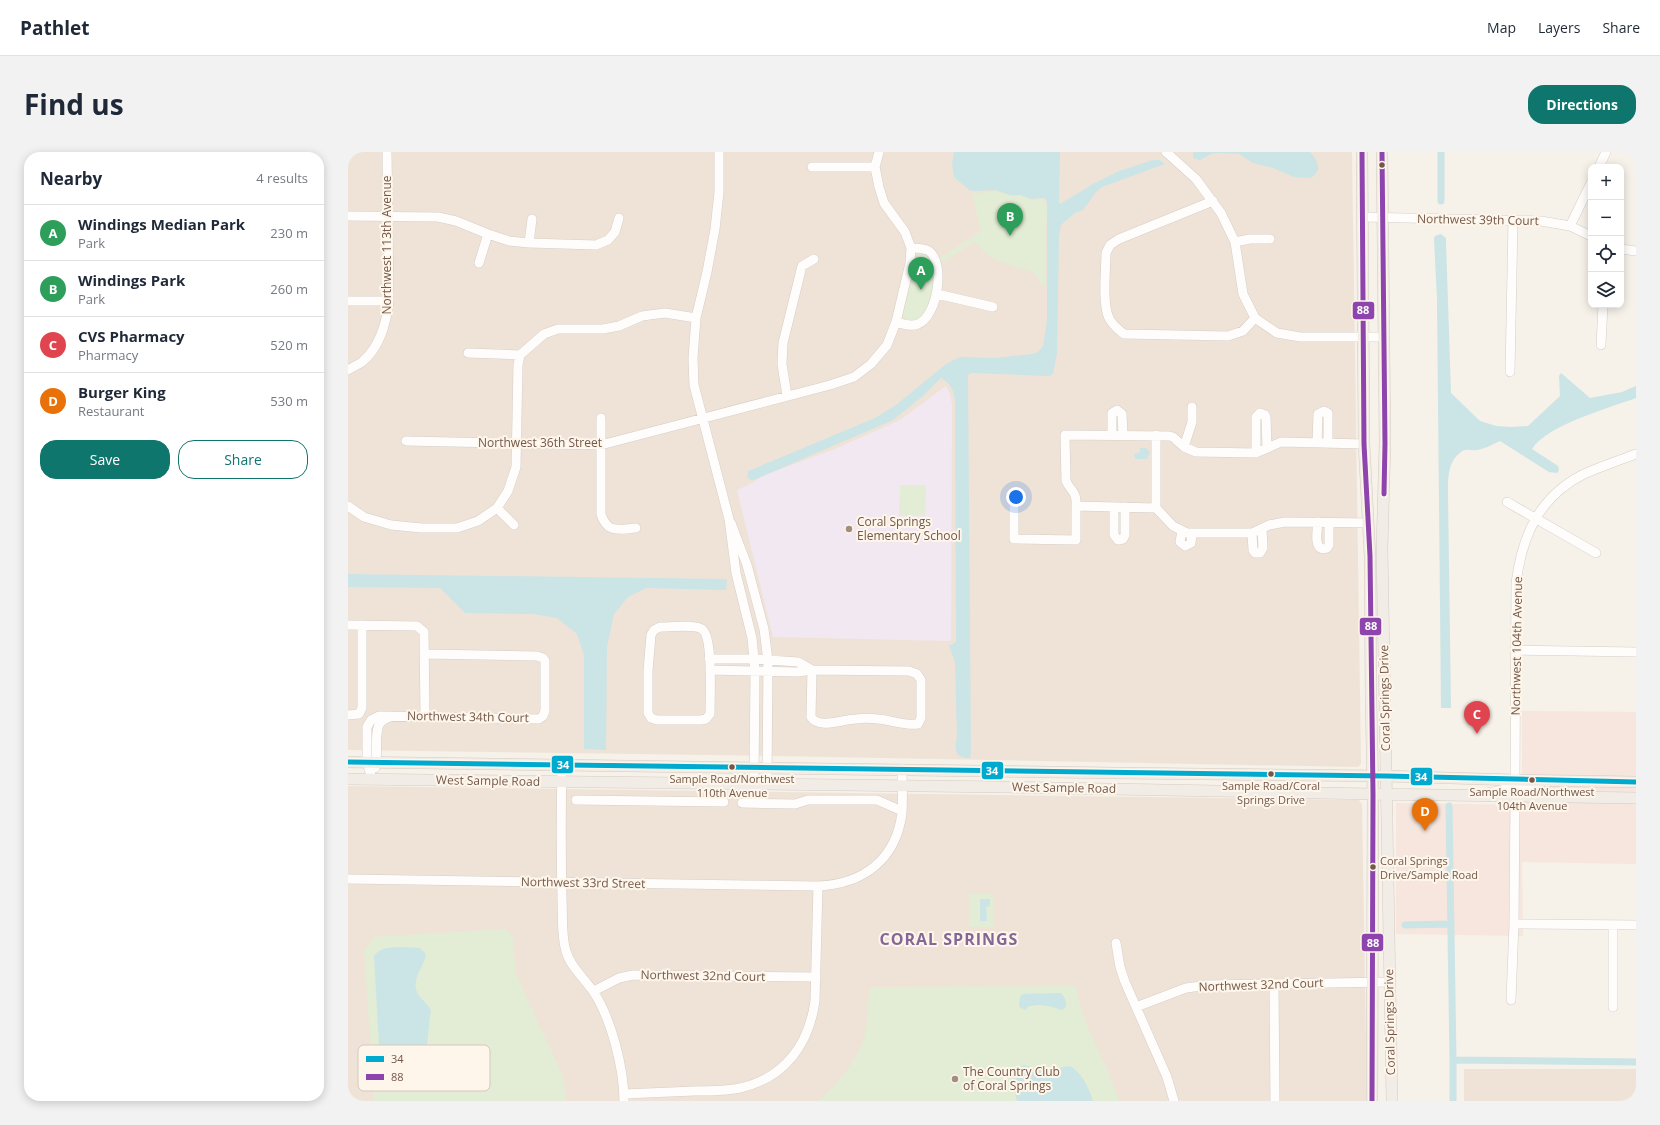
<!DOCTYPE html>
<html lang="en">
<head>
<meta charset="utf-8">
<style>
  :root { --surface:#fff; --page:#f2f2f3; --text:#1f2937; --muted:#747a83; --line:#e0e1e3; --accent:#0f766e }
  body { margin:0; font-family:"Open Sans",sans-serif; background:var(--page); color:var(--text) }
  .controls { position:absolute; right:12px; top:12px; display:grid; overflow:hidden; border-radius:8px; box-shadow:0 2px 10px #0003 }
  .controls button { width:36px; height:36px; display:grid; place-items:center; padding:0; border:0; border-bottom:1px solid var(--line); background:var(--surface); color:var(--text); font:20px sans-serif }
  .you { position:absolute; left:668px; top:345px; width:14px; height:14px; margin:-10px; border:3px solid #fff; border-radius:50%; background:#1a73e8; box-shadow:0 0 0 6px #1a73e833 }
  .badge { display:grid; place-items:center; width:26px; height:26px; border-radius:50%; background:var(--accent); color:#fff; font-size:13px; font-weight:700 }
  .pin { position:absolute; translate:-50% -33px; filter:drop-shadow(0 1px 2px #0008) }
  .pin::after { content:''; position:absolute; top:21px; width:14px; height:12px; background:inherit; clip-path:polygon(0 0,100% 0,50% 100%) }
  .list { margin:0; padding:0; list-style:none }
  h2 { display:flex; justify-content:space-between; align-items:center; height:52px; margin:0; padding:0 16px; font-size:17px }
  h2 small { font-size:13px; font-weight:400; color:var(--muted) }
  .list li { display:grid; grid-template-columns:26px 1fr auto; gap:12px; align-items:center; box-sizing:border-box; height:56px; padding:0 16px; border-top:1px solid var(--line) }
  .list b { display:block; font-size:15px; white-space:nowrap }
  .list p { margin:0; font-size:13px; white-space:nowrap; color:var(--muted) }
  .list em { font-size:13px; font-style:normal; color:var(--muted) }
  .actions { display:flex; gap:8px; padding:12px 16px }
  .actions a { flex:1; padding:9px 0; border:1px solid var(--accent); border-radius:16px; text-align:center; font-size:14px; color:var(--accent) }
  .actions .main { background:var(--accent); color:#fff }
  .icon { flex:none; width:22px; height:22px; fill:none; stroke:currentColor; stroke-width:2; stroke-linecap:round; stroke-linejoin:round }
  .map { position:relative; flex:none; width:1288px; height:949px; overflow:hidden; border-radius:16px }
  header { display:flex; align-items:center; gap:24px; box-sizing:border-box; height:56px; padding:0 20px; background:var(--surface); border-bottom:1px solid var(--line) }
  header strong { font-size:19px }
  nav { display:flex; gap:22px; margin-inline-start:auto; font-size:14px }
  .intro { display:flex; align-items:center; justify-content:space-between; box-sizing:border-box; height:96px; padding:0 24px }
  h1 { margin:0; font-size:28px }
  .button { padding:10px 18px; border-radius:16px; background:var(--accent); color:#fff; font-size:14px; font-weight:700 }
  main { display:flex; gap:24px; padding:0 24px }
  aside { flex:1; background:var(--surface); border-radius:16px; box-shadow:0 2px 10px #0003 }
  .map>svg:first-child { display:block }
  .residential { fill:#efe3d7 }
  .commercial { fill:#f6e6dd }
  .education { fill:#f2e8f1 }
  .green { fill:#e3ecd4 }
  .water { fill:#cbe4e6 }
  .lines { fill:none; stroke-linecap:round; stroke-linejoin:round }
  .canal { stroke:#cbe4e6; stroke-width:7 }
  .minor-casing { stroke:#d5cec8; stroke-width:10 }
  .major-casing { stroke:#d5ccc5; stroke-width:12 }
  .minor { stroke:#fefdfc; stroke-width:9 }
  .major { stroke:#f1ece5; stroke-width:11 }
  .bus-1-casing { stroke:#fef6ea; stroke-width:8 }
  .bus-2-casing { stroke:#fef6ea; stroke-width:8 }
  .bus-1 { stroke:#00a9ce; stroke-width:5 }
  .bus-2 { stroke:#8e44ad; stroke-width:5 }
  .bus-dot { fill:#73584a; stroke:#fef6ea; stroke-width:1.5 }
  .poi-dot { fill:#a18e82; stroke:#fef6ea; stroke-width:1.5 }
  .labels { text-anchor:middle; stroke-width:4; stroke-linejoin:round; paint-order:stroke }
  .bus-label { font-size:11px; fill:#73584a; stroke:#fef6ea }
  .street-label { font-size:12px; fill:#73584a; stroke:#fef6ea }
  .poi-label { font-size:12px; fill:#73584a; stroke:#fef6ea; text-anchor:start }
  .district-label { font-size:16px; font-weight:bold; letter-spacing:1px; fill:#856696; stroke:#fef6ea }
  .key { fill:#fef6ea; stroke:#d4c7ba; stroke-width:1 }
  .key-label { font-size:11px; fill:#73584a }
  .line-badge { stroke:#fef6ea; stroke-width:1.5 }
  .badge-label { font-size:11px; text-anchor:middle; font-weight:bold; fill:#fff }
</style>
</head>
<body>
<header>
<strong>Pathlet</strong>
<nav><a>Map</a><a>Layers</a><a>Share</a></nav>
</header>
<div class="intro"><h1>Find us</h1><a class="button">Directions</a></div>
<main>
<aside>
<h2>Nearby<small>4 results</small></h2>
<ul class="list">
<li><span class="badge" style="background:#2e9e5b">A</span><div><b>Windings Median Park</b><p>Park</p></div><em>230 m</em></li>
<li><span class="badge" style="background:#2e9e5b">B</span><div><b>Windings Park</b><p>Park</p></div><em>260 m</em></li>
<li><span class="badge" style="background:#e0444e">C</span><div><b>CVS Pharmacy</b><p>Pharmacy</p></div><em>520 m</em></li>
<li><span class="badge" style="background:#e8710a">D</span><div><b>Burger King</b><p>Restaurant</p></div><em>530 m</em></li>
</ul>
<div class="actions"><a class="main">Save</a><a>Share</a></div>
</aside>
<div class="map">
<svg width="1288" height="949" viewBox="0 0 1288 949">
  <rect width="100%" height="100%" fill="#f6f1e9"/>
  <!-- residential -->
  <path class="residential" d="M 0,0 L 1004,0 L 1013,612 L 1010,615 L 425,604 L 0,598 Z
    M 0,634 L 1011,648 L 1014,653 L 1019,949 L 0,949 Z
    M 1116,917 L 1288,917 L 1288,949 L 1116,949 Z"/>
  <!-- commercial -->
  <path class="commercial" d="M 1174,559 L 1288,560 L 1288,712 L 1174,710 L 1175,784 L 1048,782 L 1048,651 L 1174,653 Z"/>
  <!-- education -->
  <path class="education" d="M 598,234 L 602,242 L 604,253 L 603,489 L 425,485 L 389,338 L 406,330 L 414,324 L 487,297 L 552,268 Z"/>
  <!-- green -->
  <path class="green" d="M 647,38 L 665,45 L 672,43 L 685,49 L 694,46 L 696,48 L 701,60 L 698,70 L 697,133 L 694,133 L 689,124 L 686,121 L 650,109 L 637,101 L 627,89 L 591,113 L 590,107 L 633,79 L 624,41 L 645,40 Z
    M 575,100 C 593,110 587,160 569,168 C 567,169 563,169 560,169 L 555,163 L 565,107 L 571,101 Z
    M 552,333 L 578,333 L 577,364 L 551,364 Z
    M 621,742 L 646,742 L 645,775 L 621,775 Z
    M 158,777 L 165,786 L 168,822 L 215,925 L 218,949 L 26,949 L 16,799 L 26,785 Z
    M 728,834 C 733,875 760,910 771,949 L 470,949 C 487,936 513,903 517,882 C 519,866 520,851 522,835 Z"/>
  <!-- water -->
  <path class="water" d="M 606,0 L 712,0 L 711,50 L 712,52 L 745,32 L 771,19 L 805,8 L 812,8 L 817,12 L 754,35 L 748,40 L 735,58 L 727,61 L 713,73 L 711,84 L 709,201 L 705,222 L 701,224 L 624,221 L 620,223 L 623,601 L 622,606 C 607,606 606,598 609,585 L 607,510 L 601,494 L 608,490 L 607,250 C 606,238 603,232 593,226 L 575,244 L 545,268 L 406,328 L 403,328 L 399,325 L 400,319 L 410,315 L 527,266 L 548,253 L 598,212 L 612,205 L 647,206 L 684,202 L 690,200 L 695,194 L 699,168 L 699,49 L 696,46 L 683,47 L 672,43 L 662,43 L 647,38 L 627,39 L 621,38 L 606,25 L 604,12 Z
    M 845,0 L 962,0 L 967,6 L 970,13 L 970,18 L 966,24 L 962,26 L 946,25 L 925,16 L 905,11 L 891,2 L 871,1 L 863,2 L 852,8 L 845,6 Z
    M 1093,82 L 1098,86 L 1098,90 L 1103,241 L 1132,269 L 1148,274 L 1163,275 L 1180,274 L 1212,244 L 1211,224 L 1213,221 L 1242,246 L 1274,240 L 1288,234 L 1288,246 C 1261,256 1199,273 1184,297 L 1210,314 L 1211,318 L 1209,321 L 1201,320 L 1152,289 C 1145,292 1137,297 1129,298 C 1124,299 1118,296 1113,300 C 1099,310 1100,328 1100,344 L 1103,556 L 1093,556 L 1089,147 L 1086,87 L 1087,84 Z
    M 792,296 L 798,296 L 802,300 L 799,307 L 787,307 L 786,302 L 792,300 Z
    M 0,422 L 379,427 L 378,438 L 298,436 L 280,445 L 266,462 L 259,495 L 258,598 L 236,597 L 236,503 L 229,482 L 209,466 L 184,462 L 117,461 L 92,436 L 0,435 Z
    M 632,747 L 642,747 L 642,754 L 638,755 L 639,769 L 632,769 Z
    M 52,795 L 72,796 L 78,802 C 76,816 62,827 70,842 C 74,848 79,852 83,858 C 80,873 81,890 76,905 C 59,914 51,913 32,909 L 26,804 C 33,795 41,796 52,795 Z
    M 713,841 C 717,845 718,849 718,855 L 714,858 C 701,854 692,851 679,855 L 678,858 L 671,855 L 672,845 L 675,842 Z
    M 677,913 L 693,919 L 722,914 C 735,922 740,935 745,949 L 669,949 C 667,942 664,927 667,920 C 669,916 673,914 677,913 Z"/>
  <g class="lines">
    <!-- canal -->
    <path class="canal" d="M 1093,0 L 1093,49
      M 1101,654 L 1105,908 L 1288,910
      M 1057,773 L 1103,772
      M 1105,908 L 1105,949"/>
    <defs>
      <path id="minor" d="M 371,0 L 371,40 L 367,77 L 359,120 L 348,166 L 345,206 L 346,233 L 381,367 L 388,421 L 404,486 L 407,518 L 406,632 L 408,639 L 409,651
        M 818,0 L 848,27 L 873,61 L 887,90 L 895,142 L 907,166 L 929,181 L 952,185 L 1035,185
        M 464,15 L 527,15
        M 1251,15 L 1258,0
        M 865,49 L 771,87 L 762,93 L 758,101 C 758,118 754,152 761,166 C 764,173 770,177 776,182 L 880,184 L 895,179 L 907,166
        M 0,64 L 90,65 L 108,69 L 140,82 L 161,89 L 181,91 L 248,93 L 260,88 L 267,80 L 271,66
        M 1014,65 L 1193,69 L 1222,74 L 1243,84
        M 1222,74 L 1243,31
        M 887,90 L 902,87 L 922,87
        M 181,91 L 184,67
        M 1273,97 L 1288,99
        M 131,111 L 140,82
        M 589,142 L 645,155
        M 0,149 L 41,149
        M 548,170 C 555,172 563,175 570,172 C 589,165 598,112 581,99 C 576,96 568,96 563,96
        M 1253,193 L 1255,153
        M 120,201 L 172,203
        M 172,203 L 196,182 L 210,177 L 255,177 L 271,174 L 294,164 L 317,161 L 348,166
        M 0,218 C 4,215 10,213 14,210 C 32,195 38,172 41,149 L 39,0
        M 1162,220 L 1165,69
        M 439,244 L 434,212 L 435,191 L 454,114 L 466,107
        M 253,266 L 253,362 C 259,382 271,377 288,376
        M 764,283 L 764,261 L 769,258 L 774,262 L 775,283
        M 808,283 L 808,356
        M 58,289 L 253,293 L 482,233 L 506,225 L 523,212 L 539,193 L 548,170 L 562,111 L 563,96 L 557,80 L 536,51 L 531,35 L 527,15 L 531,0
        M 969,291 L 970,262 L 976,259 L 980,261 L 980,291
        M 836,295 L 844,270 L 844,255
        M 908,301 L 908,265 L 912,261 L 917,263 L 918,265 L 919,296
        M 666,350 L 666,387 L 728,388 L 728,354 L 808,356 L 825,374 L 839,381 L 904,381 L 921,373 L 937,370 L 1020,371
        M 1159,350 L 1248,401
        M 0,354 L 16,365 L 43,373 L 73,376 L 109,376 L 130,369 L 149,356 L 160,339 L 168,315 L 170,213 L 172,203
        M 728,354 C 729,339 723,340 718,329 L 717,283 L 821,284 L 825,285 L 836,295 L 848,300 L 908,301 L 933,290 L 1016,292
        M 766,355 L 766,383 L 770,388 L 775,387 L 777,383 L 777,355
        M 149,356 L 166,373
        M 970,370 C 969,379 965,401 979,396 L 981,393 L 981,371
        M 383,371 L 399,413 L 416,477 L 420,509 L 419,632
        M 834,379 L 832,390 L 837,394 L 843,391 L 844,381
        M 904,381 L 905,398 L 907,401 L 912,401 L 915,396 L 914,377
        M 0,473 L 69,474 L 76,480 L 77,564
        M 312,475 C 322,475 349,472 355,478 C 365,487 362,547 362,562 L 358,567 L 353,568 L 309,568 L 303,566 L 300,561 L 300,519 L 303,483 L 306,478 Z
        M 1168,498 L 1288,500
        M 361,507 L 407,507 L 450,510 L 464,518
        M 362,518 L 450,520 L 464,518 L 561,519 L 569,522 L 573,528 L 573,566 L 570,572 C 557,574 543,568 530,567 C 522,566 515,566 508,567 C 495,567 471,578 463,565 L 464,518
        M 0,563 L 11,562 L 14,556 L 14,473
        M 214,614 C 213,658 213,703 214,747 C 215,764 213,783 218,799 C 222,814 236,826 245,839 C 263,866 276,916 276,949
        M 27,616 C 31,604 25,578 33,570 C 35,568 39,566 42,565
        M 24,627 L 19,610 L 19,575 L 23,568 L 31,564 L 191,567 L 195,564 L 197,559 L 197,509 L 195,506 L 189,504 L 77,502
        M 1139,641 C 1149,639 1163,638 1167,628 L 1168,431 C 1174,385 1190,346 1234,323 C 1251,315 1270,309 1288,302
        M 228,648 L 376,650
        M 394,651 L 447,652 L 460,648 L 529,648 L 554,659
        M 0,727 L 470,734
        M 1166,772 L 1288,773
        M 768,791 L 772,815 L 777,830 L 819,925 L 826,949
        M 926,833 L 927,949
        M 246,839 L 271,826 L 285,823 L 468,825
        M 1163,848 L 1166,772 L 1167,644 C 1171,632 1178,634 1189,632
        M 788,855 L 838,836 L 861,833 L 1042,830
        M 1265,855 L 1265,773
        M 276,942 C 299,941 323,940 346,939 C 361,939 378,939 392,936 C 437,926 461,892 467,849 L 470,734 C 515,732 548,708 554,661 C 555,646 554,632 554,617"/>
      <path id="major" d="M 1014,0 L 1016,292 L 1022,404 L 1023,548 L 1025,642 L 1024,949
        M 1034,0 L 1037,291 L 1034,396 L 1044,949
        M 0,610 L 767,621 L 1038,624 L 1167,628 L 1288,630
        M 0,627 L 655,635 L 1025,642 L 1288,646"/>
    </defs>
    <!-- minor casing -->
    <use href="#minor" class="minor-casing"/>
    <!-- major casing -->
    <use href="#major" class="major-casing"/>
    <!-- minor -->
    <use href="#minor" class="minor"/>
    <!-- major -->
    <use href="#major" class="major"/>
    <defs>
      <path id="bus-1" d="M 0,610 L 1038,624 L 1288,630"/>
      <path id="bus-2" d="M 1014,0 L 1016,292 L 1022,404 L 1025,642 L 1024,949
        M 1034,0 L 1037,291 L 1036,342"/>
    </defs>
    <!-- bus-1 casing -->
    <use href="#bus-1" class="bus-1-casing"/>
    <!-- bus-2 casing -->
    <use href="#bus-2" class="bus-2-casing"/>
    <!-- bus-1 -->
    <use href="#bus-1" class="bus-1"/>
    <!-- bus-2 -->
    <use href="#bus-2" class="bus-2"/>
  </g>
  <!-- markers -->
  <g class="bus-dot">
    <circle cx="1034" cy="13" r="3.5"/>
    <circle cx="384" cy="615" r="3.5"/>
    <circle cx="923" cy="622" r="3.5"/>
    <circle cx="1184" cy="628" r="3.5"/>
    <circle cx="1025" cy="715" r="3.5"/>
  </g>
  <g class="poi-dot">
    <circle cx="501" cy="377" r="4"/>
    <circle cx="607" cy="927" r="4"/>
  </g>
  <g class="labels">
    <!-- bus labels -->
    <g class="bus-label">
      <text x="384" y="631">Sample Road/Northwest<tspan x="384" dy="14">110th Avenue</tspan></text>
      <text x="923" y="638">Sample Road/Coral<tspan x="923" dy="14">Springs Drive</tspan></text>
      <text x="1184" y="644">Sample Road/Northwest<tspan x="1184" dy="14">104th Avenue</tspan></text>
      <text x="1032" y="713" text-anchor="start">Coral Springs<tspan x="1032" dy="14">Drive/Sample Road</tspan></text>
    </g>
    <!-- street labels -->
    <g class="street-label">
      <text transform="translate(1130 68) rotate(1)" y="4">Northwest 39th Court</text>
      <text transform="translate(39 93) rotate(-90)" y="4">Northwest 113th Avenue</text>
      <text x="192" y="295">Northwest 36th Street</text>
      <text transform="translate(1169 494) rotate(-89)" y="4">Northwest 104th Avenue</text>
      <text transform="translate(1037 546) rotate(-91)" y="4">Coral Springs Drive</text>
      <text transform="translate(120 565) rotate(1)" y="4">Northwest 34th Court</text>
      <text transform="translate(140 629) rotate(1)" y="4">West Sample Road</text>
      <text transform="translate(716 636) rotate(1)" y="4">West Sample Road</text>
      <text transform="translate(235 731) rotate(1)" y="4">Northwest 33rd Street</text>
      <text transform="translate(355 824) rotate(1)" y="4">Northwest 32nd Court</text>
      <text transform="translate(913 833) rotate(-2)" y="4">Northwest 32nd Court</text>
      <text transform="translate(1042 870) rotate(-91)" y="4">Coral Springs Drive</text>
    </g>
    <!-- poi labels -->
    <g class="poi-label">
      <text x="509" y="374">Coral Springs<tspan x="509" dy="14">Elementary School</tspan></text>
      <text x="615" y="924">The Country Club<tspan x="615" dy="14">of Coral Springs</tspan></text>
    </g>
    <!-- district labels -->
    <g class="district-label">
      <text x="601" y="793">CORAL SPRINGS</text>
    </g>
  </g>
  <!-- legend -->
  <rect x="10" y="893" width="132" height="46" rx="6" class="key"/>
  <rect x="18" y="904" width="18" height="6" fill="#00a9ce"/>
  <rect x="18" y="922" width="18" height="6" fill="#8e44ad"/>
  <g class="key-label">
    <text x="43" y="911">34</text>
    <text x="43" y="929">88</text>
  </g>
  <g class="line-badge">
    <rect x="1004" y="149" width="23" height="19" rx="4" fill="#8e44ad"/>
    <rect x="1011" y="465" width="23" height="19" rx="4" fill="#8e44ad"/>
    <rect x="203" y="603" width="23" height="19" rx="4" fill="#00a9ce"/>
    <rect x="633" y="609" width="23" height="19" rx="4" fill="#00a9ce"/>
    <rect x="1062" y="615" width="23" height="19" rx="4" fill="#00a9ce"/>
    <rect x="1013" y="781" width="23" height="19" rx="4" fill="#8e44ad"/>
  </g>
  <g class="badge-label">
    <text x="1015" y="162">88</text>
    <text x="1023" y="478">88</text>
    <text x="215" y="617">34</text>
    <text x="644" y="623">34</text>
    <text x="1073" y="629">34</text>
    <text x="1025" y="795">88</text>
  </g>
</svg>
<div class="controls">
<button>+</button>
<button>−</button>
<button><svg class="icon" aria-label="locate" viewBox="0 0 24 24"><circle cx="12" cy="12" r="6"/><path d="M12 2v4M12 18v4M2 12h4M18 12h4"/></svg></button>
<button><svg class="icon" aria-label="layers" viewBox="0 0 24 24"><path d="M12 4l9 5-9 5-9-5zM3 14l9 5 9-5"/></svg></button>
</div>
<div class="you"></div>
<div class="pin badge" style="left:573px;top:138px;background:#2e9e5b">A</div>
<div class="pin badge" style="left:662px;top:84px;background:#2e9e5b">B</div>
<div class="pin badge" style="left:1129px;top:582px;background:#e0444e">C</div>
<div class="pin badge" style="left:1077px;top:679px;background:#e8710a">D</div>
</div>
</main>
</body>
</html>
